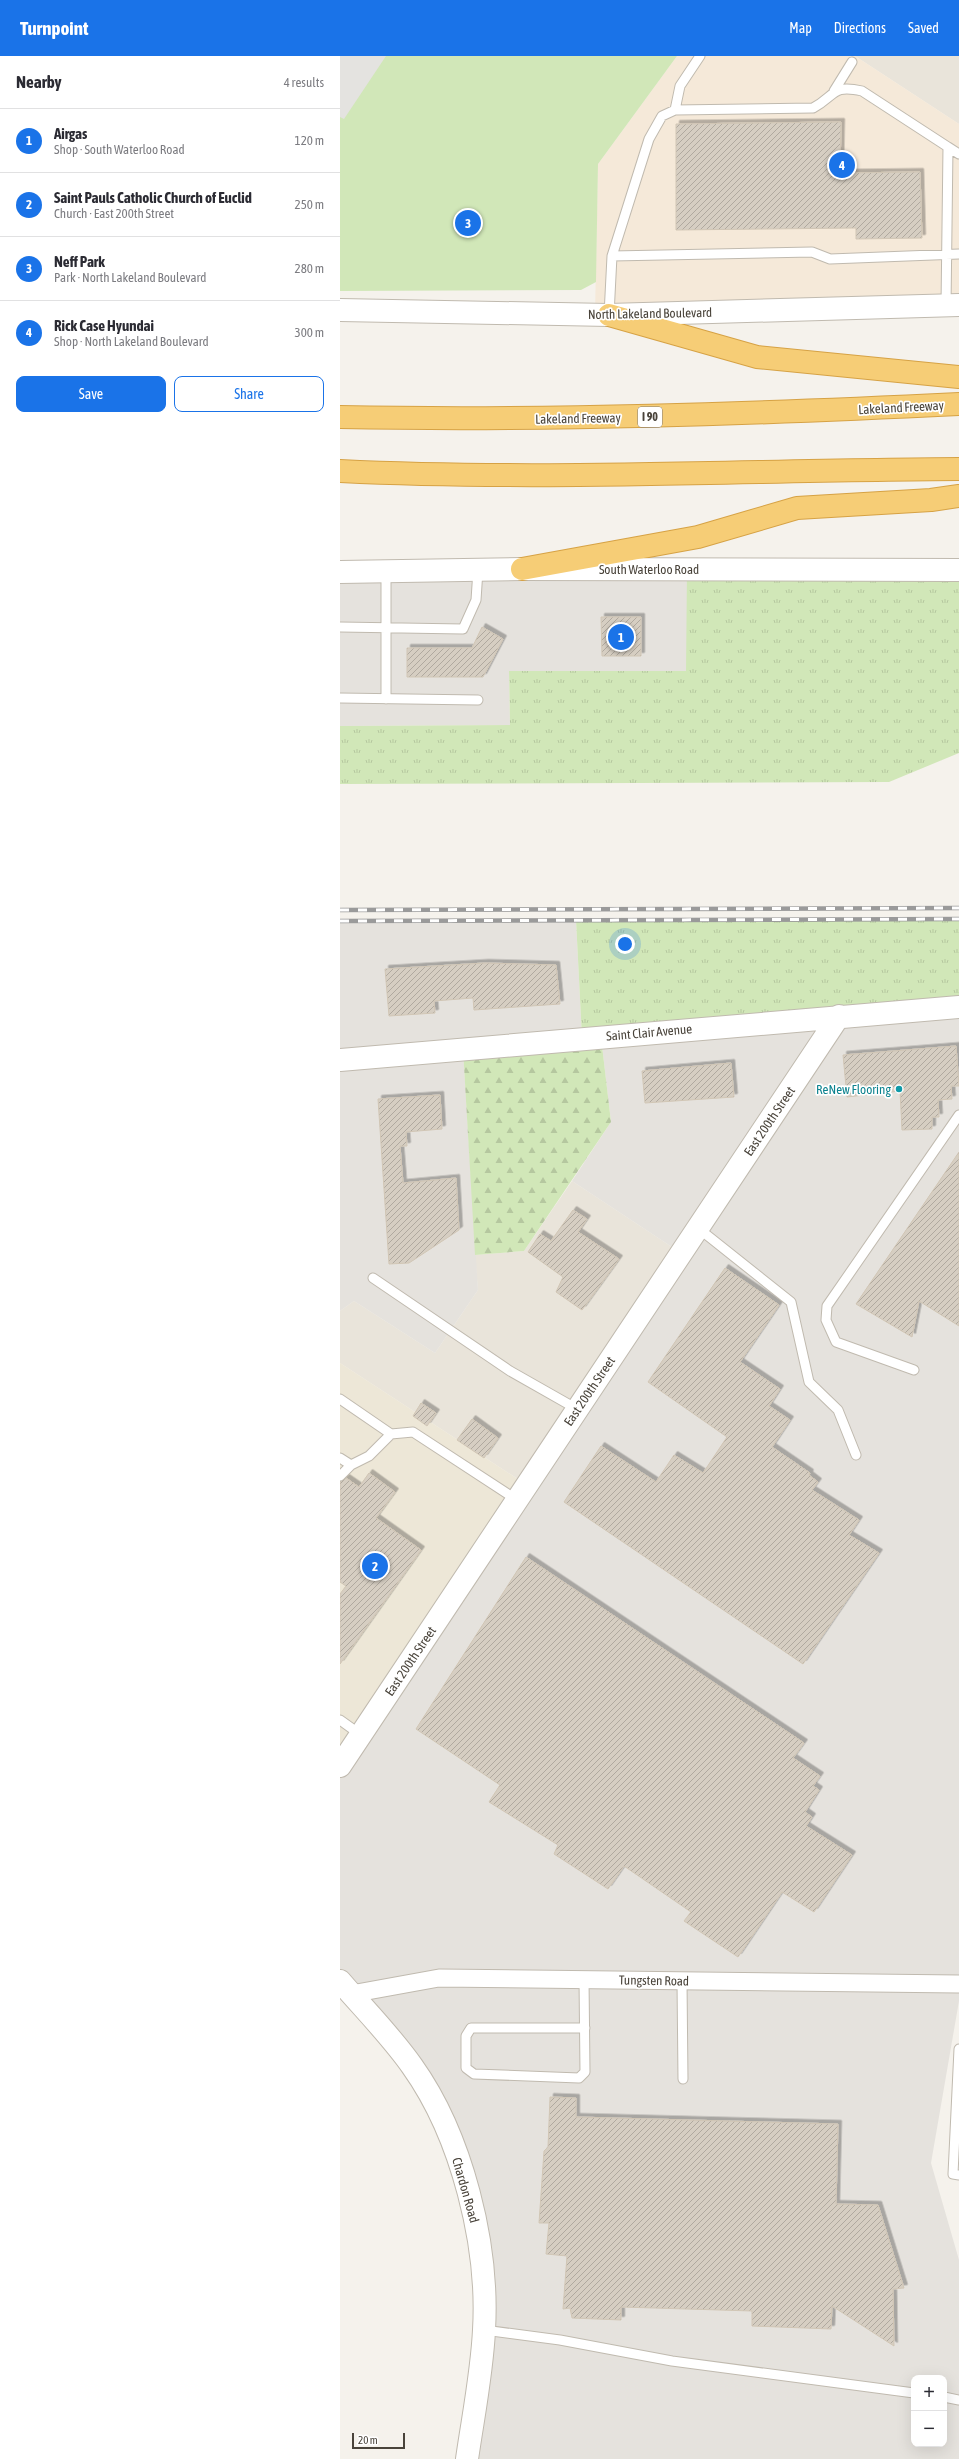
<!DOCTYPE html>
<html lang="en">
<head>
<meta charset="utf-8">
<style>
  :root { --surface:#fff; --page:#f7f7f7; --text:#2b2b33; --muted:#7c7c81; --line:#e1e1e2; --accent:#1a73e8 }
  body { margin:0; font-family:"Asap Condensed",sans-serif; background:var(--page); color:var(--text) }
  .controls { position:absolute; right:12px; bottom:12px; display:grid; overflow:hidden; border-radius:8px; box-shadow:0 4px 16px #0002 }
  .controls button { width:36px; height:36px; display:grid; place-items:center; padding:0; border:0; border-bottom:1px solid var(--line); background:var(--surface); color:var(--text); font:20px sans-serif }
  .scale { position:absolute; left:12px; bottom:10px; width:53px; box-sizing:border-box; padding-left:4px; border:2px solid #49433a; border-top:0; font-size:11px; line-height:14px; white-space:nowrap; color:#49433a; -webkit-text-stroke:3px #fff; paint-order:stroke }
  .you { position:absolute; left:285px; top:888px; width:14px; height:14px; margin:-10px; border:3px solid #fff; border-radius:50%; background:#1a73e8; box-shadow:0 0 0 6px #1a73e833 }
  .badge { display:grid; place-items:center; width:26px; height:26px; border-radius:50%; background:var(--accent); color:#fff; font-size:13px; font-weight:700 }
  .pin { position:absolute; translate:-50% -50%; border:2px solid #fff; box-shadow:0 1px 4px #0006 }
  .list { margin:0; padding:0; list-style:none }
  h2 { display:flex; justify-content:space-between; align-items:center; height:52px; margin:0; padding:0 16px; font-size:17px }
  h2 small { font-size:13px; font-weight:400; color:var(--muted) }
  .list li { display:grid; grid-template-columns:26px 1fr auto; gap:12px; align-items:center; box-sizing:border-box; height:64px; padding:0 16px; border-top:1px solid var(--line) }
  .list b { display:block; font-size:15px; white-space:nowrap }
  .list p { margin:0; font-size:13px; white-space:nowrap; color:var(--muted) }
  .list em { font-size:13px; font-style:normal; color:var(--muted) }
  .actions { display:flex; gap:8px; padding:12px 16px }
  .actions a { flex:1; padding:9px 0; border:1px solid var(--accent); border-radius:8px; text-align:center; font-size:14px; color:var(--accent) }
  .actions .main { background:var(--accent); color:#fff }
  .map { position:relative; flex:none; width:619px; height:2403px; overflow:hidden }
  header { display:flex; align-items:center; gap:24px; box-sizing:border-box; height:56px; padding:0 20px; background:var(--accent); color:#fff }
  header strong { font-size:19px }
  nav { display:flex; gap:22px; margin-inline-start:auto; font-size:14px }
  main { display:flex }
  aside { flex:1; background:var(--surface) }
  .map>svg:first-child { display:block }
  .residential { fill:#e9e4da }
  .commercial { fill:#f5e9d9 }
  .industrial { fill:#e5e2dd; fill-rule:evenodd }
  .education { fill:#ede7d7 }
  .grass { fill:url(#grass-tufts) }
  .forest { fill:url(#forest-firs) }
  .park { fill:#d1e7b8 }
  .parking { fill:#e4e3e0 }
  .building { fill:url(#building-hatch); stroke:#d1c6b5; filter:url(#shadow) }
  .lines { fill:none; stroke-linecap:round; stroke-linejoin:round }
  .service-casing { stroke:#c0baaf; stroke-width:11 }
  .minor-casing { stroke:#c0baaf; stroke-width:19 }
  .tertiary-casing { stroke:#c0baaf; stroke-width:24 }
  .motorway-casing { stroke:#d6a245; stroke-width:24 }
  .service { stroke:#fff; stroke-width:9 }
  .minor { stroke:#fff; stroke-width:17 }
  .tertiary { stroke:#fff; stroke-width:22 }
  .motorway { stroke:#f6cd76; stroke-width:22 }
  .rail-casing { stroke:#9a9a9a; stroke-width:4.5 }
  .rail { stroke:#fff; stroke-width:3; stroke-dasharray:9; stroke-linecap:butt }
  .culture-dot { fill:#0f9aa8; stroke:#fff; stroke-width:1.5 }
  .labels { text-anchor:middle; stroke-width:3.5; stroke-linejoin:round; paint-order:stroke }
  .shield { fill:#fff; stroke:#807b75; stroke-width:1 }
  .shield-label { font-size:12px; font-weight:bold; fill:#49433a }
  .street-label { font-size:13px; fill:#49433a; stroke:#fff }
  .culture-label { font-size:13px; fill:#0d838f; stroke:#fff; text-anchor:end }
</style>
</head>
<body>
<header>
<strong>Turnpoint</strong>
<nav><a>Map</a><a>Directions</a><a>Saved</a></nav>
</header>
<main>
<aside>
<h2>Nearby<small>4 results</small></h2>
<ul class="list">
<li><span class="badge">1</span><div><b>Airgas</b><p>Shop · South Waterloo Road</p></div><em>120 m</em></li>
<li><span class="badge">2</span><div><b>Saint Pauls Catholic Church of Euclid</b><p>Church · East 200th Street</p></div><em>250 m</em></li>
<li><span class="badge">3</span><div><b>Neff Park</b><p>Park · North Lakeland Boulevard</p></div><em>280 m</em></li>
<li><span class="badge">4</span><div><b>Rick Case Hyundai</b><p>Shop · North Lakeland Boulevard</p></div><em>300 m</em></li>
</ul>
<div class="actions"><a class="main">Save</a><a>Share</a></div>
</aside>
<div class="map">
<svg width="619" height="2403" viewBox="0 0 619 2403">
  <defs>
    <pattern id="grass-tufts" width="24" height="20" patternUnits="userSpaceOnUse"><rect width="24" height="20" fill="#d1e7b8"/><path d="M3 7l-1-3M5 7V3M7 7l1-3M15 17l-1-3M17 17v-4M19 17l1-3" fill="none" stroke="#b5c79f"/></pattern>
    <pattern id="forest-firs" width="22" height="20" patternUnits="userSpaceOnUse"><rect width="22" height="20" fill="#d1e7b8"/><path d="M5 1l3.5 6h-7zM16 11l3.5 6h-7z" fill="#b5c79f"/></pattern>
    <pattern id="building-hatch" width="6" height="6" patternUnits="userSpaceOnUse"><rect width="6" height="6" fill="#d6cec2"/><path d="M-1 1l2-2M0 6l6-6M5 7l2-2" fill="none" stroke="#b0a99f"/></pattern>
    <filter id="shadow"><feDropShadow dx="3.5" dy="-3.5" stdDeviation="0" flood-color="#0004"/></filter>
  </defs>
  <rect width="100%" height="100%" fill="#f5f2ec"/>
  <!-- residential -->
  <path class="residential" d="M 515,0 L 619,0 L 619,68 Z
    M 232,1125 L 341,1197 L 187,1429 L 0,1307 L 0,1255 L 14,1245 L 95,1297 L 138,1234 L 135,1199 L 184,1195 Z"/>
  <!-- commercial -->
  <path class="commercial" d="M 337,0 L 515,0 L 619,68 L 619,249 L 255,258 L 258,108 Z"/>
  <!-- industrial -->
  <path class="industrial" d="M 347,513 L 347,615 L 169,615 L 170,669 L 0,670 L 0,516 Z
    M 236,864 L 242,982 L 123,993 L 138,1234 L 95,1297 L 14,1245 L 0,1255 L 0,865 Z
    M 619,951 L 619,1945 L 591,2107 L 619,2204 L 619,2403 L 127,2403 L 143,2216 L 101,2062 L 0,1925 L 0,1710 L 341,1197 L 232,1125 L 271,1066 L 261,981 ZM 574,2322 L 604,2322 L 604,2388 L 574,2388 Z"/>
  <!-- education -->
  <path class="education" d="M 0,1307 L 187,1429 L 0,1710 Z"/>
  <!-- grass -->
  <path class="grass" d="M 347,513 L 619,514 L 619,697 L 549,726 L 0,728 L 0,670 L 170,669 L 169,615 L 346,615 Z
    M 619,863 L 619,951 L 242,982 L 236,864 Z"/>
  <!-- forest -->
  <path class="forest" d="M 261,981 L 271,1066 L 184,1195 L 135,1199 L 123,993 Z"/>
  <!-- park -->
  <path class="park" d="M 0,0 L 337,0 L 258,108 L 256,226 L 241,234 L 0,235 Z"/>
  <!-- parking -->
  <path class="parking" d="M 0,0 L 46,0 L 4,63 L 0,61 Z"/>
  <!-- building -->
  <path class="building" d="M 501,66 L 500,117 L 580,116 L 582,182 L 516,183 L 516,172 L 336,174 L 336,68 Z
    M 261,561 L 301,561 L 301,600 L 262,600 Z
    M 142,571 L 163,583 L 143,621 L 67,621 L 67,592 L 132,592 Z
    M 145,907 L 216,909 L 220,948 L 134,954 L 133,942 L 94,945 L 95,957 L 49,960 L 45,913 Z
    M 616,990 L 619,1030 L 611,1030 L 612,1043 L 598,1044 L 599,1061 L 592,1061 L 592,1073 L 562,1074 L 560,1035 L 507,1041 L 503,999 Z
    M 391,1007 L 394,1041 L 305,1047 L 302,1015 Z
    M 100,1039 L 102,1073 L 66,1076 L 67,1090 L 60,1090 L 63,1127 L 116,1122 L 119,1174 L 69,1207 L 49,1208 L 38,1043 Z
    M 619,1096 L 619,1270 L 579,1245 L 572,1281 L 516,1248 Z
    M 233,1154 L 247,1163 L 238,1176 L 279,1203 L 242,1254 L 216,1236 L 223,1221 L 188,1196 L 200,1178 L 211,1185 Z
    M 385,1212 L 439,1249 L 400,1306 L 440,1333 L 429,1350 L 450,1364 L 432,1391 L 470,1417 L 469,1419 L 478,1426 L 472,1434 L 519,1464 L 509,1479 L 539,1497 L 463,1608 L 224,1446 L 261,1390 L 316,1426 L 334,1399 L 363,1417 L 387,1381 L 308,1326 Z
    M 81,1347 L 96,1357 L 87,1370 L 73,1360 Z
    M 132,1363 L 158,1382 L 144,1402 L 117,1384 Z
    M 29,1417 L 55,1436 L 36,1462 L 81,1494 L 0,1608 L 0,1538 L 6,1530 L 0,1526 L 0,1426 L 6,1422 L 19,1431 Z
    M 186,1501 L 464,1687 L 453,1702 L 480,1720 L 473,1730 L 479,1734 L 465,1756 L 472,1761 L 466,1770 L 512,1799 L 474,1856 L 442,1836 L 398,1901 L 344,1865 L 351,1856 L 284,1810 L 268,1833 L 214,1798 L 218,1789 L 149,1746 L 160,1729 L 76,1673 Z
    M 210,2041 L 236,2042 L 236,2061 L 498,2068 L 496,2148 L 538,2149 L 564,2232 L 553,2233 L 554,2290 L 492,2250 L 491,2273 L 412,2270 L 412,2255 L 281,2251 L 281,2264 L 232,2262 L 230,2252 L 223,2253 L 227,2200 L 206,2198 L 209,2167 L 199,2167 L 204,2095 L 208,2091 Z"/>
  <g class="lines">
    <defs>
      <path id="service" d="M 494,35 L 512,6
        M 335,54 L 340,30 L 360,0
        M 608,91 L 619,98
        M 272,200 L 472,196 L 490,203 L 619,198
        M 269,259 L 272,200 L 309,83 L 322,60 L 335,54 L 473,52 C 496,40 491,28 522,35 L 608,91 L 606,250
        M 0,571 L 123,573 L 136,544 L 138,514
        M 0,642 L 138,644
        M 46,643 L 46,515
        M 358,1172 L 451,1246 L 469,1326 L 498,1354 L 516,1399
        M 33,1222 L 170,1315 L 237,1353
        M 574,1314 L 496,1286 L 486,1264 L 487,1250 L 619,1059
        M 0,1343 L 51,1378
        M 0,1402 L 11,1409 L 29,1400 L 51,1378 L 73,1376 L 177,1444
        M 0,1420 L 11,1409
        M 0,1664 L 21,1679
        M 244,1923 L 245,2016 L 239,2022 L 134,2018 L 126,2012 L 126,1980 L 131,1972 L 245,1972
        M 342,1925 L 343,2023
        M 619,1993 L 613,2118 L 619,2119
        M 144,2274 L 220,2284 L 332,2305 L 574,2337
        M 604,2341 L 619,2344"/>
      <path id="minor" d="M 11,1938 L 99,1922 L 619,1928"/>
      <path id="tertiary" d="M 0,254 L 269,259 L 619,249
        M 0,516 L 182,513 L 619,514
        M 0,1004 L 619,951
        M 0,1710 L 499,960
        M 0,1925 C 24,1953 51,1980 72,2010 C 122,2080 149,2189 144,2274 C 142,2317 133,2361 127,2403"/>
      <path id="motorway" d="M 269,259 L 417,301 L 619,321
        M 0,361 C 207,365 413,358 619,348
        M 0,415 C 206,425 413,414 619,413
        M 182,513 L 358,481 L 457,452 L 591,444 L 619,440"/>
    </defs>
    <!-- service casing -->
    <use href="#service" class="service-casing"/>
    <!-- minor casing -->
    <use href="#minor" class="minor-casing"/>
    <!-- tertiary casing -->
    <use href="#tertiary" class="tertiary-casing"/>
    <!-- motorway casing -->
    <use href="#motorway" class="motorway-casing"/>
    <!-- service -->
    <use href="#service" class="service"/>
    <!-- minor -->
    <use href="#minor" class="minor"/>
    <!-- tertiary -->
    <use href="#tertiary" class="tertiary"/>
    <!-- motorway -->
    <use href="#motorway" class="motorway"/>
    <defs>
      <path id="rail" d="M 0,854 L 619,852
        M 0,865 L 619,863"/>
    </defs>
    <!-- rail casing -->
    <use href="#rail" class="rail-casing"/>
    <!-- rail -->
    <use href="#rail" class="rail"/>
  </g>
  <!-- markers -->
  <circle class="culture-dot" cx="559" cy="1033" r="4"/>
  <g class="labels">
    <!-- shield labels -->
    <rect class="shield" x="298" y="351" width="24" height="20" rx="3"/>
    <g class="shield-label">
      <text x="310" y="365">I 90</text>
    </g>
    <!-- street labels -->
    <g class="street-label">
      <text transform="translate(310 257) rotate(-1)" y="5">North Lakeland Boulevard</text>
      <text transform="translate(561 351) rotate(-3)" y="5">Lakeland Freeway</text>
      <text transform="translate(238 362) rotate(-1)" y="5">Lakeland Freeway</text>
      <text x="309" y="518">South Waterloo Road</text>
      <text transform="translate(309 976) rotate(-5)" y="5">Saint Clair Avenue</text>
      <text transform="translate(429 1065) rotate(-56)" y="5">East 200th Street</text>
      <text transform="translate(249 1335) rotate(-56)" y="5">East 200th Street</text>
      <text transform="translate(70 1605) rotate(-56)" y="5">East 200th Street</text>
      <text transform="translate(314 1924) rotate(1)" y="5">Tungsten Road</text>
      <text transform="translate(126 2134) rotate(74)" y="5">Chardon Road</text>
    </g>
    <!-- culture labels -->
    <g class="culture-label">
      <text x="551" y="1038">ReNew Flooring</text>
    </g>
  </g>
</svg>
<div class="controls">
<button>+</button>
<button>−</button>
</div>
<div class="scale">20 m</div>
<div class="you"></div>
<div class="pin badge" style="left:281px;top:581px">1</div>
<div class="pin badge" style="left:35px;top:1510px">2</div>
<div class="pin badge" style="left:128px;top:167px">3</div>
<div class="pin badge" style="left:502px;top:109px">4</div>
</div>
</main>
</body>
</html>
